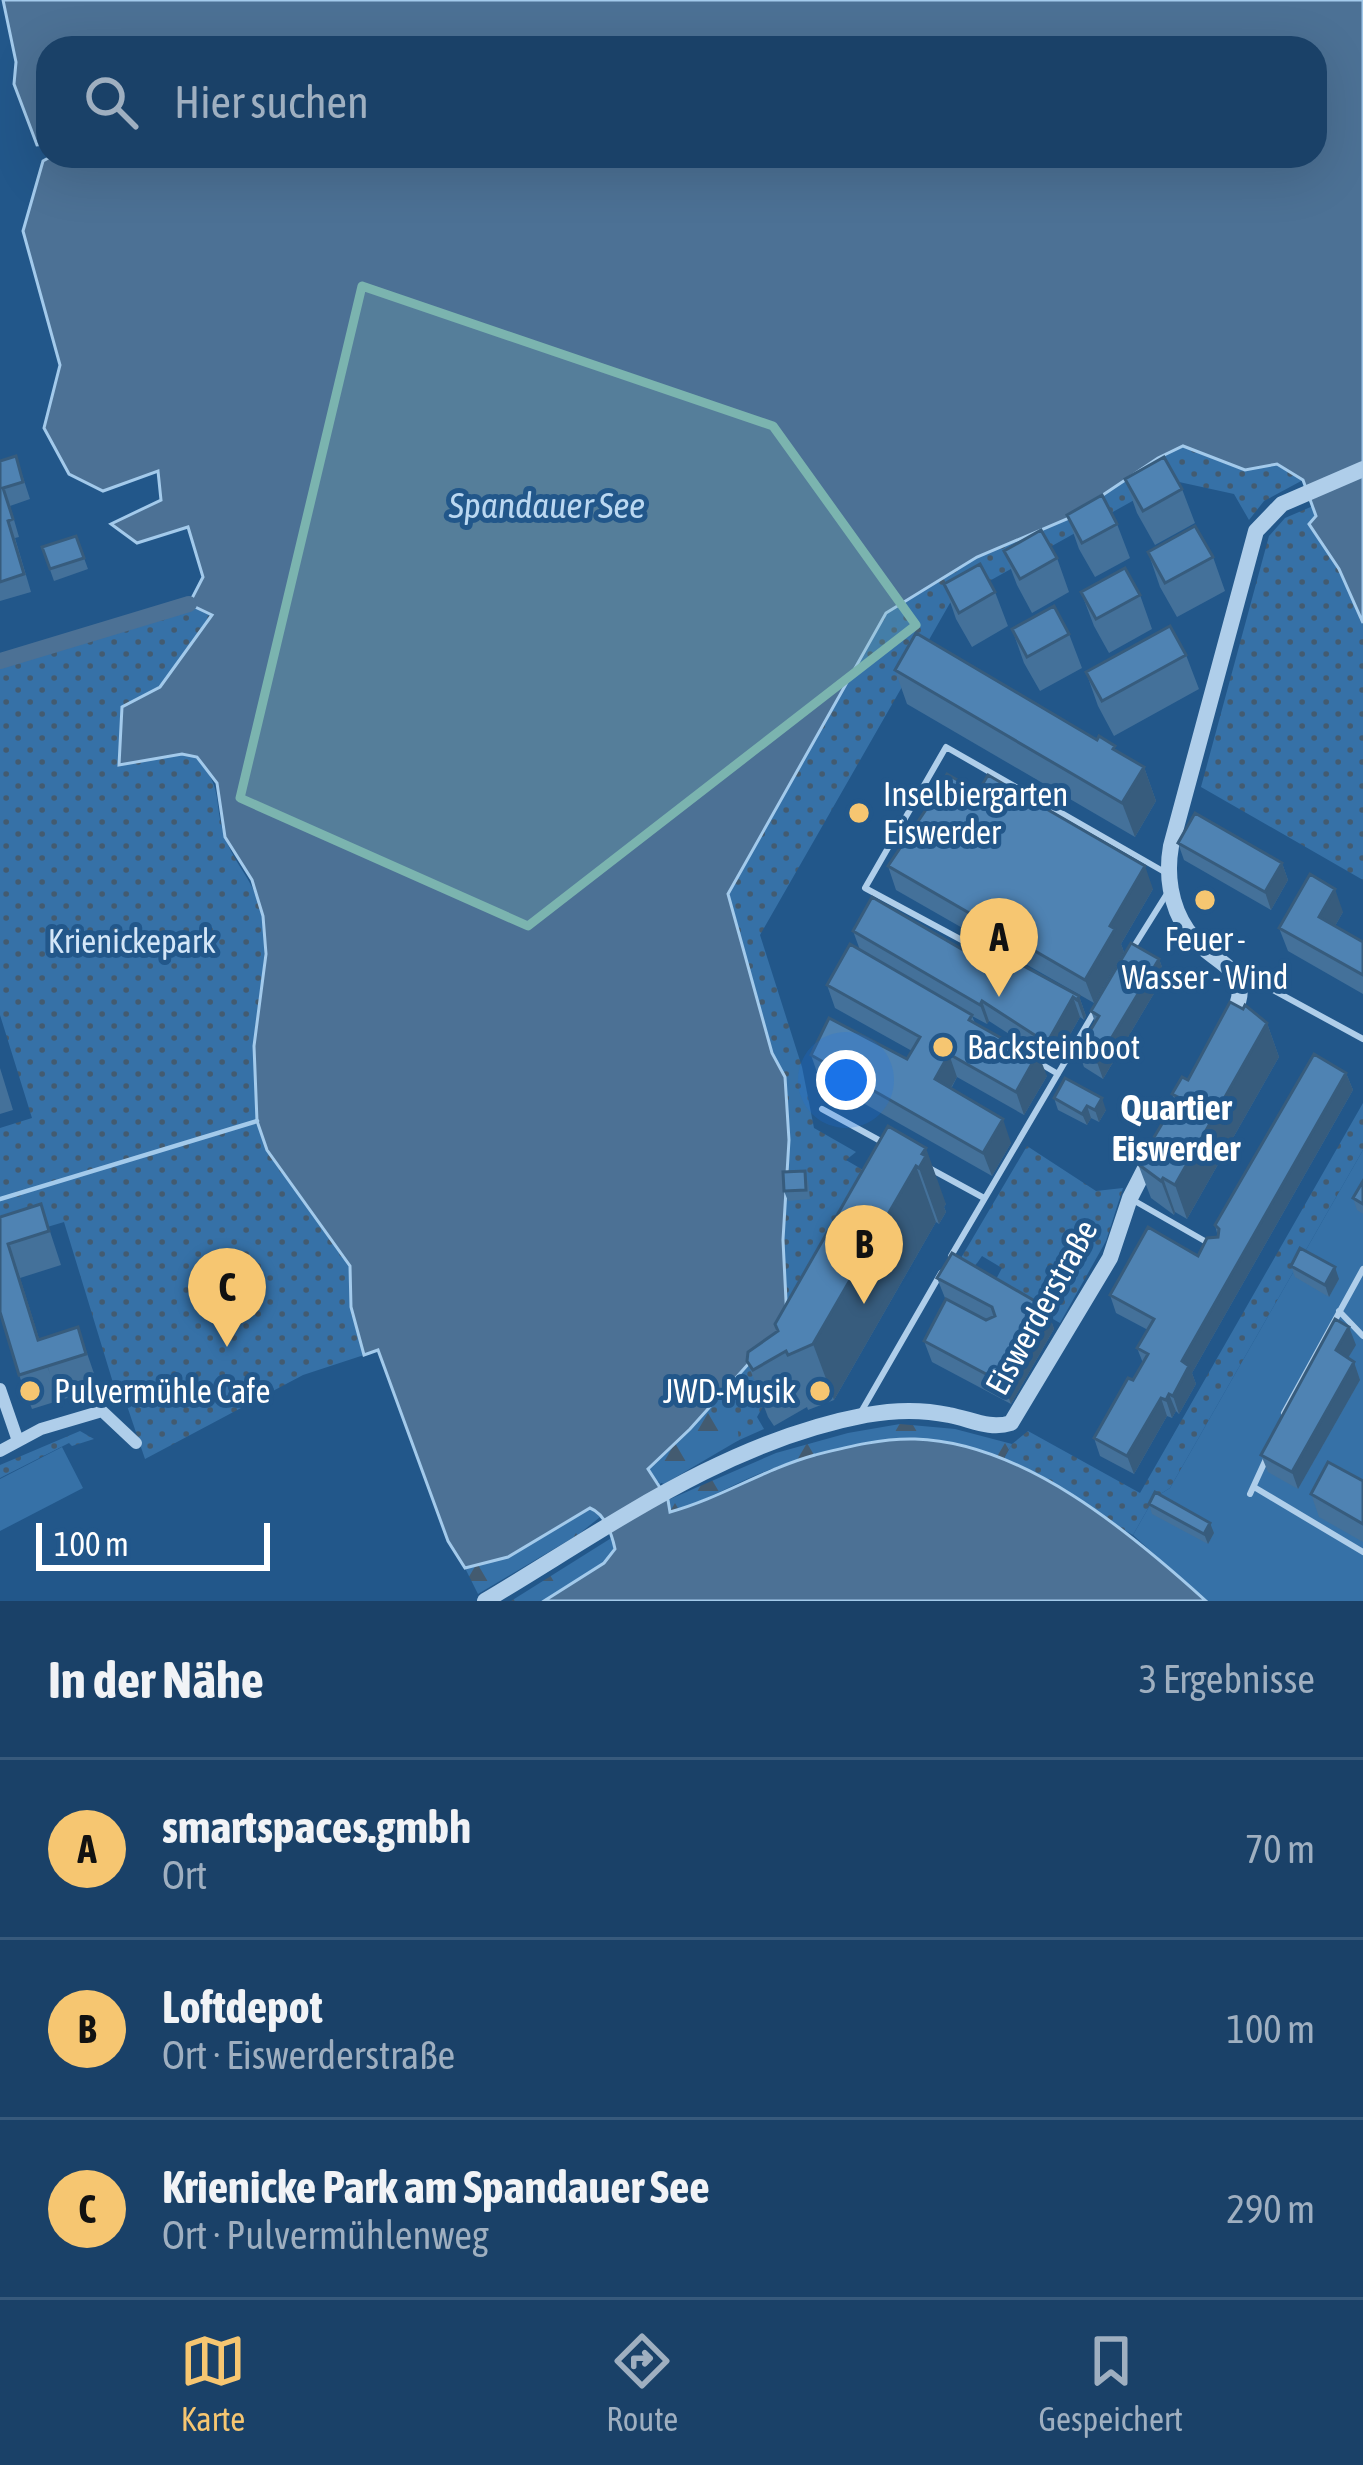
<!DOCTYPE html>
<html lang="de">
<head>
<meta charset="utf-8">
<style>
  :root { --surface:#1a4168; --page:#23486e; --text:#f1f3f6; --muted:#9fafc0; --line:#385a7c; --accent:#f6c671 }
  body { margin:0; font-family:"Asap Condensed",sans-serif; background:var(--page); color:var(--text) }
  .scale { position:absolute; left:36px; bottom:30px; width:234px; box-sizing:border-box; padding-left:12px; border:6px solid #fff; border-top:0; font-size:33px; line-height:42px; white-space:nowrap; color:#fff; -webkit-text-stroke:9px #22578a; paint-order:stroke }
  .you { position:absolute; left:846px; top:1080px; width:42px; height:42px; margin:-30px; border:9px solid #fff; border-radius:50%; background:#1a73e8; box-shadow:0 0 0 18px #1a73e833 }
  .badge { display:grid; place-items:center; width:78px; height:78px; border-radius:50%; background:var(--accent); color:#111; font-size:39px; font-weight:700 }
  .pin { position:absolute; translate:-50% -99px; filter:drop-shadow(0 3px 6px #0008) }
  .pin::after { content:''; position:absolute; top:63px; width:42px; height:36px; background:inherit; clip-path:polygon(0 0,100% 0,50% 100%) }
  .list { margin:0; padding:0; list-style:none }
  h2 { display:flex; justify-content:space-between; align-items:center; height:156px; margin:0; padding:0 48px; font-size:51px }
  h2 small { font-size:39px; font-weight:400; color:var(--muted) }
  .list li { display:grid; grid-template-columns:78px 1fr auto; gap:36px; align-items:center; box-sizing:border-box; height:180px; padding:0 48px; border-top:3px solid var(--line) }
  .list b { display:block; font-size:45px; white-space:nowrap }
  .list p { margin:0; font-size:39px; white-space:nowrap; color:var(--muted) }
  .list em { font-size:39px; font-style:normal; color:var(--muted) }
  .icon { flex:none; width:66px; height:66px; fill:none; stroke:currentColor; stroke-width:2; stroke-linecap:round; stroke-linejoin:round }
  .map { position:relative; flex:none; width:1363px; height:1601px; overflow:hidden }
  .search { position:absolute; background:var(--surface); box-shadow:0 12px 48px #0002; left:36px; right:36px; top:36px; height:132px; display:flex; align-items:center; gap:30px; box-sizing:border-box; padding:0 42px; border-radius:36px; color:var(--muted); font-size:45px }
  .sheet { height:696px; background:var(--surface) }
  nav { display:flex; justify-content:space-around; align-items:center; box-sizing:border-box; height:168px; border-top:3px solid var(--line); background:var(--surface); font-size:33px; color:var(--muted) }
  nav a { display:grid; justify-items:center; gap:6px }
  nav .on { color:var(--accent) }
  .map>svg:first-child { display:block }
  .grass { fill:url(#grass-dots) }
  .forest { fill:url(#forest-firs) }
  .garden { fill:#3671a7 }
  .water { fill:#4c7195; stroke:#a3caeb; stroke-width:3 }
  .lines { fill:none; stroke-linecap:round; stroke-linejoin:round }
  .stream { stroke:#a3caeb; stroke-width:4.5 }
  .canal { stroke:#4c7195; stroke-width:16 }
  .service { stroke:#afceea; stroke-width:6 }
  .minor { stroke:#afceea; stroke-width:12 }
  .tertiary { stroke:#afceea; stroke-width:16 }
  .wall { fill:#44719a }
  .shaded-wall { fill:#375c7d }
  .building { fill:#4f83b3; stroke:#375c7d; stroke-width:3 }
  .marked { fill:#7bb4af; fill-opacity:0.2; stroke:#7bb4af; stroke-width:9; stroke-linejoin:round }
  .poi-dot { fill:#f6c671; stroke:#22578a; stroke-width:4.5 }
  .labels { text-anchor:middle; stroke-width:10; stroke-linejoin:round; paint-order:stroke }
  .poi-label { font-size:33px; fill:#fff; stroke:#22578a; text-anchor:start }
  .park-label { font-size:33px; fill:#d3e6f8; stroke:#22578a }
  .street-label { font-size:33px; fill:#fff; stroke:#22578a }
  .water-label { font-size:36px; font-style:italic; fill:#bbd8f1; stroke:#22578a }
  .neighbourhood-label { font-size:36px; font-weight:bold; fill:#fff; stroke:#22578a }
</style>
</head>
<body>
<div class="map">
<svg width="1363" height="1601" viewBox="0 0 1363 1601">
  <defs>
    <pattern id="grass-dots" width="8" height="8" patternUnits="userSpaceOnUse" patternTransform="scale(3)"><rect width="8" height="8" fill="#3671a7"/><path d="M2 2h.1M6 6h.1" fill="none" stroke="#435b70" stroke-width="1.8" stroke-linecap="round"/></pattern>
    <pattern id="forest-firs" width="22" height="20" patternUnits="userSpaceOnUse" patternTransform="scale(3)"><rect width="22" height="20" fill="#3671a7"/><path d="M5 1l3.5 6h-7zM16 11l3.5 6h-7z" fill="#435b70"/></pattern>
  </defs>
  <rect width="100%" height="100%" fill="#22578a"/>
  <!-- grass -->
  <path class="grass" d="M 1182,446 L 1245,470 L 1277,464 L 1303,480 L 1264,501 L 1249,520 L 1234,494 L 1170,480 L 950,603 L 760,935 L 802,1067 L 814,1128 L 856,1152 L 846,1160 L 887,1184 L 757,1417 L 764,1429 L 719,1449 L 658,1485 L 783,1263 L 789,1140 L 785,1077 L 772,1053 L 728,894 L 886,613 L 977,557 L 1033,535 Z
    M 1313,506 L 1319,541 L 1339,569 L 1363,623 L 1363,880 L 1201,787 L 1269,536 L 1285,518 Z
    M 189,604 L 212,615 L 160,687 L 122,707 L 120,765 L 182,754 L 197,757 C 224,791 213,798 224,835 C 234,865 258,884 263,920 C 270,971 250,1020 257,1070 L 350,1266 L 351,1307 L 364,1355 L 303,1375 L 145,1459 L 120,1385 L 114,1386 L 64,1222 L 0,1241 L 0,1128 L 32,1118 L 0,1015 L 0,661 Z
    M 1363,1103 L 1363,1150 L 1170,1488 L 1154,1498 L 1133,1535 L 1003,1460 L 1012,1444 L 1028,1431 L 1140,1493 Z
    M 1027,1146 L 1096,1191 L 1123,1188 L 1106,1241 L 1060,1323 L 993,1285 L 1002,1268 L 982,1256 L 975,1266 L 961,1258 Z
    M 80,1431 L 94,1439 L 72,1446 L 69,1443 L 0,1478 L 0,1465 Z"/>
  <!-- forest -->
  <path class="forest" d="M 724,1403 L 731,1406 L 728,1413 L 737,1425 L 739,1440 L 664,1484 L 651,1479 L 648,1469 L 706,1410 L 715,1414 Z
    M 900,1424 L 955,1429 L 1012,1444 L 1003,1460 C 932,1427 845,1442 774,1468 C 738,1481 707,1501 670,1512 L 668,1500 L 776,1453 L 848,1433 Z
    M 590,1508 L 600,1517 L 579,1534 L 478,1594 L 465,1568 L 508,1557 Z
    M 613,1537 L 615,1549 L 604,1563 L 544,1601 L 511,1601 Z"/>
  <!-- garden -->
  <path class="garden" d="M 1363,1150 L 1363,1601 L 1206,1601 L 1133,1535 L 1154,1498 L 1170,1488 Z
    M 62,1447 L 83,1488 L 0,1531 L 0,1479 Z"/>
  <!-- water -->
  <path class="water" d="M 3,0 L 1363,0 L 1363,623 L 1339,569 L 1309,524 L 1316,516 L 1303,480 L 1277,464 L 1245,470 L 1183,446 L 1158,458 L 1067,519 L 977,557 L 886,613 L 728,894 L 772,1053 L 785,1077 L 789,1140 L 783,1240 L 787,1321 L 690,1429 L 648,1469 L 668,1500 L 670,1512 C 721,1498 764,1469 815,1455 C 847,1447 882,1438 915,1439 C 1023,1442 1130,1532 1206,1601 L 544,1601 L 604,1563 L 615,1549 C 612,1535 605,1514 590,1508 L 508,1557 L 465,1568 L 448,1541 L 378,1350 L 364,1355 L 351,1307 L 350,1266 L 267,1150 L 257,1121 L 254,1046 L 266,954 L 263,916 L 252,880 L 225,837 L 217,783 L 197,757 L 182,754 L 119,765 L 122,707 L 160,687 L 212,615 L 189,604 L 203,577 L 188,527 L 137,543 L 111,524 L 161,500 L 158,471 L 103,491 L 69,474 L 44,428 L 60,365 L 23,231 L 43,161 L 52,156 L 1315,156 L 1315,48 L 48,48 L 48,144 L 37,145 L 14,84 L 16,62 Z"/>
  <g class="lines">
    <!-- stream -->
    <path class="stream" d="M 0,1199 L 257,1121"/>
    <!-- canal -->
    <path class="canal" d="M 0,661 L 189,604"/>
    <!-- service -->
    <path class="service" d="M 1131,951 L 1168,892
      M 997,959 L 865,888 L 946,747 L 1168,874
      M 1238,971 L 1363,1039
      M 1036,1061 L 1058,1074
      M 822,1109 L 886,1144
      M 929,1168 L 984,1198
      M 1133,1200 L 1210,1244
      M 951,1256 L 1096,1009
      M 1339,1311 L 1363,1336
      M 861,1412 L 941,1273
      M 1284,1413 L 1363,1269
      M 1254,1487 L 1363,1552
      M 1250,1494 L 1266,1459"/>
    <!-- minor -->
    <path class="minor" d="M 0,1389 L 18,1441
      M 0,1451 L 41,1429 L 102,1411 L 136,1443"/>
    <!-- tertiary -->
    <path class="tertiary" d="M 1229,1022 C 1262,966 1212,968 1187,930 C 1170,905 1166,874 1171,846 L 1256,531 L 1282,504 L 1363,469
      M 485,1601 C 608,1528 723,1442 866,1415 C 893,1410 921,1409 949,1415 C 971,1419 989,1430 1011,1423 L 1110,1258 L 1130,1198 L 1153,1153"/>
  </g>
  <!-- wall -->
  <path class="wall" d="M 16,456 L 30,499 L 10,506 L 19,537 L 15,538 L 31,592 L 0,601 L 0,461 Z
    M 1125,479 L 1182,489 L 1195,523 L 1155,545 L 1137,513 Z
    M 1067,515 L 1117,524 L 1130,558 L 1095,577 L 1079,549 Z
    M 76,536 L 88,569 L 54,581 L 42,547 Z
    M 1004,551 L 1057,558 L 1069,592 L 1032,613 L 1017,585 Z
    M 1148,552 L 1213,557 L 1225,591 L 1177,617 L 1160,587 Z
    M 944,584 L 995,592 L 1008,626 L 972,647 L 956,619 Z
    M 1081,592 L 1140,595 L 1152,629 L 1109,653 L 1094,626 Z
    M 1012,629 L 1069,634 L 1082,668 L 1040,691 L 1024,663 Z
    M 1186,655 L 1199,689 L 1114,736 L 1098,706 L 1086,672 Z
    M 895,670 L 1144,767 L 1156,801 L 1135,837 L 907,704 Z
    M 922,805 L 1153,889 L 1121,944 L 1124,952 L 1094,1003 L 896,890 L 888,866 L 925,812 Z
    M 1178,843 L 1282,863 L 1288,880 L 1271,910 L 1184,860 Z
    M 1343,912 L 1335,926 L 1363,942 L 1363,994 L 1288,951 L 1279,928 Z
    M 853,931 L 989,965 L 1079,996 L 1086,1016 L 1084,1020 L 1080,1017 L 1054,1063 L 989,1021 L 987,1024 L 972,1016 L 975,1023 L 1047,1076 L 1024,1115 L 957,1077 L 951,1089 L 1011,1143 L 992,1176 L 819,1078 L 811,1055 L 907,1059 L 912,1051 L 835,1008 L 827,985 L 860,950 Z
    M 1159,959 L 1165,975 L 1103,1079 L 1084,1067 L 1078,1051 L 1095,1022 L 1091,1011 Z
    M 1243,1009 L 1267,1023 L 1279,1057 L 1187,1219 L 1175,1212 L 1174,1215 L 1151,1198 L 1138,1164 L 1175,1102 L 1172,1094 L 1188,1080 Z
    M 0,1068 L 13,1110 L 0,1114 Z
    M 1346,1073 L 1353,1090 L 1192,1373 L 1196,1384 L 1179,1414 L 1176,1411 L 1172,1418 L 1167,1416 L 1134,1474 L 1100,1456 L 1094,1438 L 1133,1380 L 1143,1363 L 1137,1348 L 1148,1330 L 1116,1313 L 1110,1295 L 1198,1256 L 1218,1237 L 1215,1225 Z
    M 1054,1098 L 1106,1110 L 1099,1122 L 1091,1118 L 1087,1125 L 1058,1110 Z
    M 888,1126 L 946,1204 L 944,1207 L 946,1212 L 939,1224 L 936,1222 L 834,1400 L 808,1410 L 807,1407 L 774,1426 L 768,1417 L 747,1361 L 778,1331 Z
    M 808,1180 L 810,1199 L 788,1201 L 784,1191 Z
    M 1363,1181 L 1363,1214 L 1357,1210 L 1353,1198 Z
    M 41,1204 L 61,1265 L 20,1278 L 39,1339 L 78,1327 L 99,1388 L 32,1409 L 19,1375 L 0,1217 Z
    M 1291,1266 L 1339,1279 L 1329,1297 L 1295,1277 Z
    M 937,1278 L 1047,1308 L 1054,1329 L 1011,1404 L 932,1362 L 924,1341 L 986,1320 L 945,1298 Z
    M 1356,1345 L 1348,1358 L 1354,1362 L 1360,1380 L 1298,1489 L 1268,1472 L 1261,1455 Z
    M 1363,1481 L 1363,1542 L 1319,1517 L 1311,1494 Z
    M 1149,1504 L 1214,1533 L 1208,1544 L 1152,1514 Z"/>
  <!-- shaded-wall -->
  <path class="shaded-wall" d="M 1144,767 L 1156,801 L 1135,837 L 1122,803 Z
    M 1282,863 L 1288,880 L 1271,910 L 1265,892 Z
    M 1145,866 L 1153,889 L 1121,944 L 1124,952 L 1094,1003 L 1085,980 L 1110,926 Z
    M 1335,889 L 1343,912 L 1327,940 L 1319,917 Z
    M 1159,959 L 1165,975 L 1103,1079 L 1097,1062 Z
    M 1079,996 L 1086,1016 L 1084,1020 L 1077,1000 Z
    M 1073,997 L 1080,1017 L 1054,1063 L 1047,1043 Z
    M 982,1001 L 989,1021 L 987,1024 L 980,1005 Z
    M 1267,1023 L 1279,1057 L 1187,1219 L 1175,1185 Z
    M 1038,1053 L 1047,1076 L 1024,1115 L 1016,1092 Z
    M 949,1054 L 957,1077 L 943,1102 L 935,1079 Z
    M 1346,1073 L 1353,1090 L 1192,1373 L 1196,1384 L 1179,1414 L 1173,1396 L 1182,1361 Z
    M 1102,1098 L 1106,1110 L 1099,1122 L 1095,1110 Z
    M 1087,1106 L 1091,1118 L 1087,1125 L 1082,1114 Z
    M 1003,1119 L 1011,1143 L 992,1176 L 983,1153 Z
    M 926,1148 L 946,1204 L 944,1207 L 946,1212 L 939,1224 L 919,1168 Z
    M 916,1166 L 936,1222 L 834,1400 L 813,1344 Z
    M 1163,1178 L 1175,1212 L 1174,1215 L 1161,1181 Z
    M 8,1244 L 20,1278 L 50,1374 L 38,1340 Z
    M 1335,1267 L 1339,1279 L 1329,1297 L 1325,1285 Z
    M 1047,1308 L 1054,1329 L 1011,1404 L 1003,1383 Z
    M 1349,1327 L 1356,1345 L 1342,1368 L 1336,1350 Z
    M 1354,1362 L 1360,1380 L 1298,1489 L 1292,1472 Z
    M 1169,1394 L 1176,1411 L 1172,1418 L 1166,1400 Z
    M 1161,1398 L 1167,1416 L 1134,1474 L 1127,1456 Z
    M 1210,1523 L 1214,1533 L 1208,1544 L 1204,1534 Z"/>
  <!-- building -->
  <path class="building" d="M 16,456 L 23,482 L 3,488 L 13,519 L 8,521 L 24,574 L 0,582 L 0,461 Z
    M 1164,457 L 1182,489 L 1143,511 L 1125,479 Z
    M 1102,495 L 1117,524 L 1082,543 L 1067,515 Z
    M 1195,526 L 1213,557 L 1165,583 L 1148,552 Z
    M 1041,530 L 1057,558 L 1020,579 L 1004,551 Z
    M 76,536 L 84,558 L 50,569 L 42,547 Z
    M 980,564 L 995,592 L 959,613 L 944,584 Z
    M 1125,568 L 1140,595 L 1096,619 L 1081,592 Z
    M 1054,606 L 1069,634 L 1027,657 L 1012,629 Z
    M 1170,626 L 1186,655 L 1102,701 L 1086,672 Z
    M 916,633 L 1097,740 L 1099,736 L 1115,746 L 1113,749 L 1144,767 L 1122,803 L 895,670 Z
    M 947,774 L 978,792 L 988,775 L 1145,866 L 1110,926 L 1115,929 L 1085,980 L 888,866 L 927,808 L 922,805 L 935,783 L 940,786 Z
    M 1195,813 L 1282,863 L 1265,892 L 1178,843 Z
    M 1310,874 L 1335,889 L 1319,917 L 1363,942 L 1363,975 L 1279,928 Z
    M 872,897 L 989,965 L 998,952 L 1079,996 L 1077,1000 L 1073,997 L 1047,1043 L 982,1001 L 980,1005 L 853,931 Z
    M 1131,943 L 1159,959 L 1097,1062 L 1078,1051 L 1099,1016 L 1091,1011 Z
    M 850,944 L 972,1015 L 969,1020 L 1019,1048 L 1022,1043 L 1038,1053 L 1016,1092 L 949,1054 L 935,1079 L 1003,1119 L 983,1153 L 811,1055 L 829,1018 L 907,1059 L 920,1037 L 827,985 Z
    M 1230,1002 L 1243,1009 L 1245,1005 L 1267,1023 L 1175,1185 L 1163,1178 L 1161,1181 L 1138,1164 L 1178,1097 L 1172,1094 L 1182,1077 L 1188,1080 Z
    M 1314,1054 L 1346,1073 L 1182,1361 L 1189,1366 L 1173,1396 L 1169,1394 L 1166,1400 L 1161,1398 L 1127,1456 L 1094,1438 L 1128,1378 L 1133,1380 L 1148,1354 L 1137,1348 L 1154,1319 L 1110,1295 L 1148,1227 L 1198,1256 L 1207,1238 L 1218,1237 L 1219,1229 L 1215,1225 Z
    M 1065,1078 L 1102,1098 L 1095,1110 L 1087,1106 L 1082,1114 L 1054,1098 Z
    M 888,1126 L 926,1148 L 922,1154 L 926,1156 L 919,1168 L 916,1166 L 813,1344 L 788,1355 L 786,1351 L 753,1370 L 747,1361 L 748,1352 L 778,1331 L 775,1324 Z
    M 805,1171 L 806,1190 L 784,1191 L 783,1172 Z
    M 1363,1181 L 1363,1204 L 1353,1198 Z
    M 41,1204 L 49,1231 L 8,1244 L 38,1340 L 78,1327 L 86,1354 L 19,1375 L 0,1312 L 0,1217 Z
    M 1300,1248 L 1335,1267 L 1325,1285 L 1291,1266 Z
    M 952,1253 L 1047,1308 L 1003,1383 L 924,1341 L 946,1299 L 986,1320 L 995,1316 L 992,1307 L 937,1278 Z
    M 1335,1319 L 1349,1327 L 1336,1350 L 1354,1362 L 1292,1472 L 1261,1455 Z
    M 1328,1462 L 1363,1481 L 1363,1524 L 1311,1494 Z
    M 1155,1492 L 1210,1523 L 1204,1534 L 1149,1504 Z"/>
  <!-- marked area -->
  <path class="marked" d="M 362,286 L 773,426 L 916,625 L 528,926 L 240,798 Z"/>
  <!-- markers -->
  <g class="poi-dot">
    <circle cx="859" cy="813" r="12"/>
    <circle cx="1205" cy="900" r="12"/>
    <circle cx="943" cy="1047" r="12"/>
    <circle cx="30" cy="1391" r="12"/>
    <circle cx="820" cy="1391" r="12"/>
  </g>
  <g class="labels">
    <!-- poi labels -->
    <g class="poi-label">
      <text x="883" y="806">Inselbiergarten<tspan x="883" dy="38">Eiswerder</tspan></text>
      <text x="1205" y="951" text-anchor="middle">Feuer -<tspan x="1205" dy="38">Wasser - Wind</tspan></text>
      <text x="967" y="1059">Backsteinboot</text>
      <text x="54" y="1403">Pulvermühle Cafe</text>
      <text x="796" y="1403" text-anchor="end">JWD-Musik</text>
    </g>
    <!-- park labels -->
    <g class="park-label">
      <text x="132" y="953">Krienickepark</text>
    </g>
    <!-- street labels -->
    <g class="street-label">
      <text transform="translate(1041 1307) rotate(-61)" y="12">Eiswerderstraße</text>
    </g>
    <!-- water labels -->
    <g class="water-label">
      <text x="547" y="518">Spandauer See</text>
    </g>
    <!-- neighbourhood labels -->
    <g class="neighbourhood-label">
      <text x="1176" y="1120">Quartier<tspan x="1176" dy="41">Eiswerder</tspan></text>
    </g>
  </g>
</svg>
<div class="scale">100 m</div>
<div class="you"></div>
<div class="pin badge" style="left:999px;top:997px">A</div>
<div class="pin badge" style="left:864px;top:1304px">B</div>
<div class="pin badge" style="left:227px;top:1347px">C</div>
<div class="search"><svg class="icon" aria-label="search" viewBox="0 0 24 24"><circle cx="10" cy="10" r="6"/><path d="M15 15l6 6"/></svg>Hier suchen</div>
</div>
<section class="sheet">
<h2>In der Nähe<small>3 Ergebnisse</small></h2>
<ul class="list">
<li><span class="badge">A</span><div><b>smartspaces.gmbh</b><p>Ort</p></div><em>70 m</em></li>
<li><span class="badge">B</span><div><b>Loftdepot</b><p>Ort · Eiswerderstraße</p></div><em>100 m</em></li>
<li><span class="badge">C</span><div><b>Krienicke Park am Spandauer See</b><p>Ort · Pulvermühlenweg</p></div><em>290 m</em></li>
</ul>
</section>
<nav>
<a class="on"><svg class="icon" aria-label="map" viewBox="0 0 24 24"><path d="M3 6l6-2 6 2 6-2v14l-6 2-6-2-6 2zM9 4v14M15 6v14"/></svg>Karte</a>
<a><svg class="icon" aria-label="directions" viewBox="0 0 24 24"><path d="M12 3l9 9-9 9-9-9zM9 14v-3h6M13 9l2 2-2 2"/></svg>Route</a>
<a><svg class="icon" aria-label="saved" viewBox="0 0 24 24"><path d="M7 4h10v16l-5-4-5 4z"/></svg>Gespeichert</a>
</nav>
</body>
</html>
